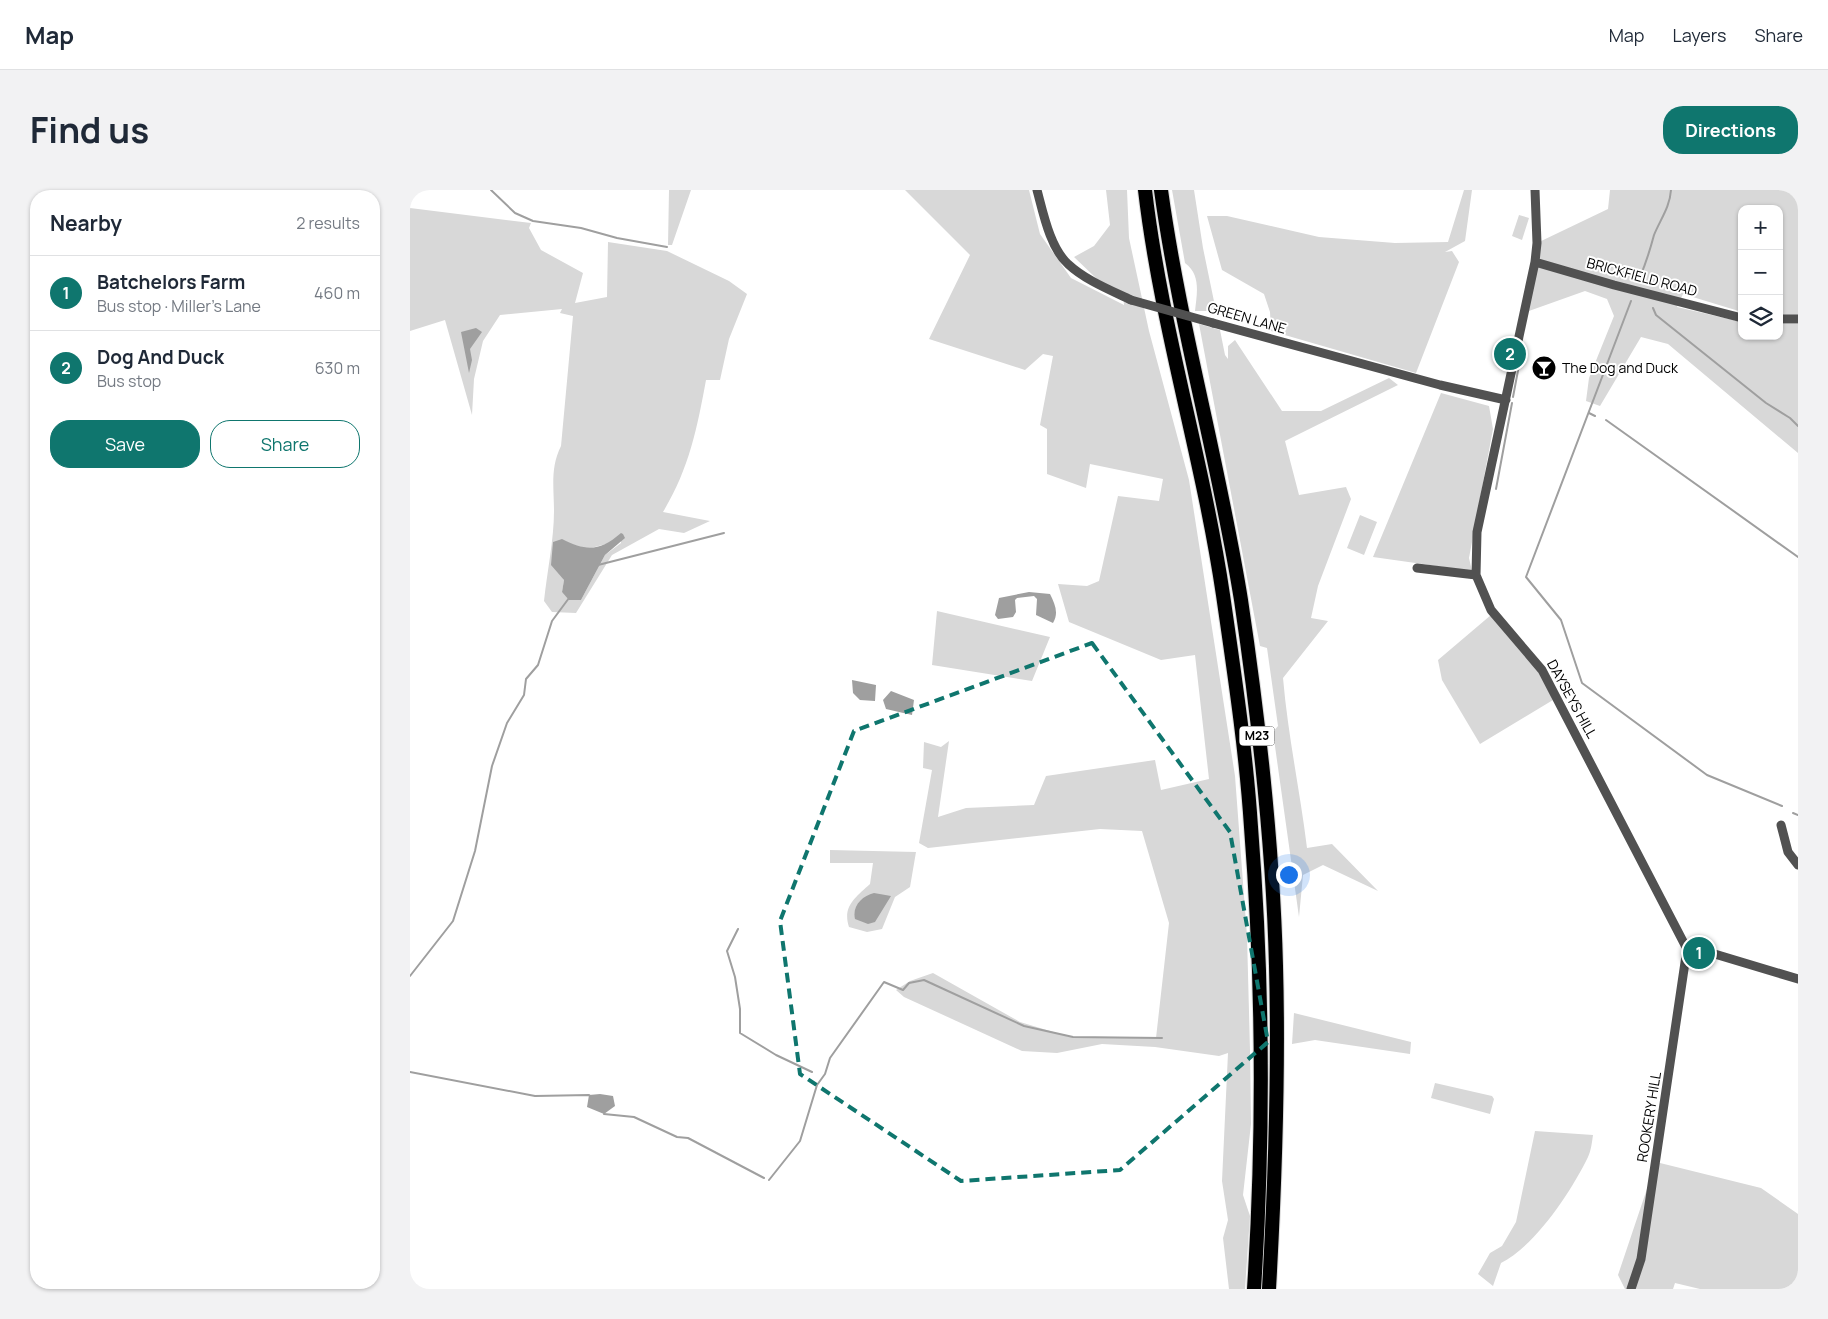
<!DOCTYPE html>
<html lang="en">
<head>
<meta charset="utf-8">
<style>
  :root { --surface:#fff; --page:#f2f2f3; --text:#1f2937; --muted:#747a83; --line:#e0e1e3; --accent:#0f766e }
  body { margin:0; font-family:Manrope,sans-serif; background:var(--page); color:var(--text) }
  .controls { position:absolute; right:15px; top:15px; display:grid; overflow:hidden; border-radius:10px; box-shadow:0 1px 4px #0004 }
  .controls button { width:45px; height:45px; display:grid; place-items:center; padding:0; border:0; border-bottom:1px solid var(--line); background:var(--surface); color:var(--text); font:25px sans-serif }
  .you { position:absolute; left:878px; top:684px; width:18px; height:18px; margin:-12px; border:4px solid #fff; border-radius:50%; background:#1a73e8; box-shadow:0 0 0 8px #1a73e833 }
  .badge { display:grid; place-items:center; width:32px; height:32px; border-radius:50%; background:var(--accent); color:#fff; font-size:16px; font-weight:700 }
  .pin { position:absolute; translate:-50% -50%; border:2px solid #fff; box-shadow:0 1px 5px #0006 }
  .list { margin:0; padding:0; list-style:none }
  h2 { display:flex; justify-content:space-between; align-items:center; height:65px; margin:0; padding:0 20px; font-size:21px }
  h2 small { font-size:16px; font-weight:400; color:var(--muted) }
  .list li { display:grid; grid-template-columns:32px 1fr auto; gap:15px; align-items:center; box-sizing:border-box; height:75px; padding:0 20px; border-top:1px solid var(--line) }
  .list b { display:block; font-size:19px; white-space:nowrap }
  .list p { margin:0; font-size:16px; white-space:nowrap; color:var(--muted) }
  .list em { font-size:16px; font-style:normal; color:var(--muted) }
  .actions { display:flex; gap:10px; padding:15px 20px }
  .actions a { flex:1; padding:11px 0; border:1px solid var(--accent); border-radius:20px; text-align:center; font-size:18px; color:var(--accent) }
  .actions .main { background:var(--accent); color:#fff }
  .icon { flex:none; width:28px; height:28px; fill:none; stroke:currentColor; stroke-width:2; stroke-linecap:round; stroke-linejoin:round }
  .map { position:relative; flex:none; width:1388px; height:1099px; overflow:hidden; border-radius:20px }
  header { display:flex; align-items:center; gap:30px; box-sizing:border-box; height:70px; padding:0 25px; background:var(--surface); border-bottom:1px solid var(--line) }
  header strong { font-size:24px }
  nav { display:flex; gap:28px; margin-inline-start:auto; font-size:18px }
  .intro { display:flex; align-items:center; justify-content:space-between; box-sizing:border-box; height:120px; padding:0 30px }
  h1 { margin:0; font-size:35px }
  .button { padding:12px 22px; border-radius:20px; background:var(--accent); color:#fff; font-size:18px; font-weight:700 }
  main { display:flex; gap:30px; padding:0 30px }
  aside { flex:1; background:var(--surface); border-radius:20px; box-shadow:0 1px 4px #0004 }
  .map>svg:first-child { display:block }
  .green { fill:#d8d8d8; fill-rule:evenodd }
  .water { fill:#9f9f9f }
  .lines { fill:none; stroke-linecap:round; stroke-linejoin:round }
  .stream { stroke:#9f9f9f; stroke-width:2 }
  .highway-casing { stroke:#dbdbdb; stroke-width:16 }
  .minor { stroke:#515151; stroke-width:9 }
  .highway { stroke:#000; stroke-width:14 }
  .minor-bridge { stroke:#515151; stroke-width:9 }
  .marked { fill:none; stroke:#0f766e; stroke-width:4; stroke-dasharray:10 6; stroke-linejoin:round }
  .labels { text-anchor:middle; stroke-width:4; stroke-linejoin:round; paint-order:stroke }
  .shield { fill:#fff; stroke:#4c4c4c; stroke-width:1 }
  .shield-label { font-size:12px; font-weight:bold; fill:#000 }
  .street-label { font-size:14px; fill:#000; stroke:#fff }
  .poi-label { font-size:14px; fill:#000; stroke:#fff; text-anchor:start }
</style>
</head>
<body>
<header>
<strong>Map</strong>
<nav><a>Map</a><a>Layers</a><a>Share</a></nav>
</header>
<div class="intro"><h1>Find us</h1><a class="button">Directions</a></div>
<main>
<aside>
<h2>Nearby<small>2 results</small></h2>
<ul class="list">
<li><span class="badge">1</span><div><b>Batchelors Farm</b><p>Bus stop · Miller's Lane</p></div><em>460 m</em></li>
<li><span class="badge">2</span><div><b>Dog And Duck</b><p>Bus stop</p></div><em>630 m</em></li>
</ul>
<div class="actions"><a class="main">Save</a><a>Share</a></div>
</aside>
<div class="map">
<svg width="1388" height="1099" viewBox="0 0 1388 1099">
  <rect width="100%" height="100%" fill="#fff"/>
  <!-- green -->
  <path class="green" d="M 259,0 L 281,0 L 262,55 L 258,55 Z
    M 495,0 L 619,0 L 630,44 L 661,88 L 714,115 L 713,102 L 688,90 L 664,67 L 684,56 L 700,35 L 696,0 L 717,0 L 719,48 L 739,141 L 779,290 L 825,586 L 837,746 L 840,860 L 841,934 L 833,1005 L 840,1026 L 835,1099 L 819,1099 L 813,1048 L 818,1030 L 812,991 L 818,863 L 809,866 L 745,857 L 692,854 L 647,863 L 612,861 L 494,807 L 486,800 L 500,791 L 523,783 L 610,832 L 660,847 L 746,848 L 759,733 L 732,641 L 690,639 L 518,658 L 509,653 L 522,580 L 513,578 L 514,552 L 531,557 L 539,551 L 528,627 L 556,618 L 624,615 L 636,586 L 745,570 L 751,600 L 799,589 L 785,465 L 751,470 L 659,432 L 648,394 L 677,396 L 689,391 L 708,306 L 749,311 L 753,289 L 680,274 L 676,298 L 637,284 L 637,239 L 630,235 L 643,166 L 633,164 L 615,180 L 519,149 L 560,65 Z
    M 762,0 L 784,0 L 793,58 L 806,121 L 785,121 C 787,103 791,85 775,73 Z
    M 1054,0 L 1062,0 L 1055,51 L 1035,62 L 1042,61 L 1049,72 L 1006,183 L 861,141 L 860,122 L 854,104 L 812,80 L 797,26 L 817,26 L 909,47 L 985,53 L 1038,52 Z
    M 1200,0 L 1388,0 L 1388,129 L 1369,129 L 1369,19 L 1332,19 L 1332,122 L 1273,104 L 1267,117 L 1332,132 L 1332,146 L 1369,146 L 1369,134 L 1388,134 L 1388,263 L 1258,154 L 1231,147 L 1190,216 L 1176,211 L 1179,188 L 1204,126 L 1197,109 L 1175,101 L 1113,123 L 1127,53 L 1198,19 Z
    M 0,18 L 121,33 L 119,38 L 131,60 L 173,83 L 165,113 L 197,107 L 198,52 L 257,61 L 319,91 L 337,104 L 319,149 L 310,190 L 296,190 C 287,239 279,279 253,322 L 300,331 L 274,343 L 249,339 L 202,365 L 166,423 L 142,422 L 134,411 C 137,383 144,349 144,321 C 144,298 140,278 151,256 L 163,126 L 150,123 L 152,119 L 90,125 L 73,151 L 64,189 L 62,225 L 35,130 L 0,141 ZM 211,344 L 211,353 L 195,365 L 171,410 L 152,402 L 154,390 L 151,384 L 177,359 L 200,353 Z
    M 1109,25 L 1119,28 L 1112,50 L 1102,46 Z
    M 789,134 L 810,140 L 815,165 L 818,169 L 818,156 L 825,150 L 872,221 L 911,221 L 979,188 L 988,195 L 875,251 L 889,305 L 936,297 L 941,309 L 908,396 L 901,428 L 918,431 L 873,488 C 878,546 890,601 897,658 L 922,654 L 968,701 L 913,675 L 893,685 L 889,727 L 863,542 L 868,536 L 857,458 L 850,456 Z
    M 1031,203 L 1079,216 L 1083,239 L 1059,368 L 1062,381 L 963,367 Z
    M 950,325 L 967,332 L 954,365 L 937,358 Z
    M 527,421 L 640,447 L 622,491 L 522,475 Z
    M 1081,425 L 1128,481 L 1143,510 L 1070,554 L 1032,490 L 1028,470 Z
    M 420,660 L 506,662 L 500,697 L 485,707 L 472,739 L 457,742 L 439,737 C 432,716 446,707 460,694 L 463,673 L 420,673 Z
    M 884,823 L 1001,852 L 1000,864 L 905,850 L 882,854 Z
    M 1025,893 L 1082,906 L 1084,909 L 1080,924 L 1021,908 Z
    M 1125,941 L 1183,945 C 1182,952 1181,961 1178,967 C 1161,1002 1125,1056 1091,1073 L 1083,1096 L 1068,1084 L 1080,1063 L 1092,1056 L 1106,1032 Z
    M 1246,972 L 1351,998 L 1388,1024 L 1388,1099 L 1290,1099 L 1265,1093 L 1263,1099 L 1215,1099 L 1208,1085 Z"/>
  <!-- water -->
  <path class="water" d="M 66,138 L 72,142 L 60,159 L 62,170 L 59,183 L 51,142 Z
    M 211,343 L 213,344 L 215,348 L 195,365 L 171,410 L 159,410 L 152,402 L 154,390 L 141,375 L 143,352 L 152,349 C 176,361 189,362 211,343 Z
    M 619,402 L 640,404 C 645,414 649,423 643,433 L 626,425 L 627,409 L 624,406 L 607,408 L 605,410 L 606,422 L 603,427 L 588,429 L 585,425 L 589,408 Z
    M 442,490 L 466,495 L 465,511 L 450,510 L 443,503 Z
    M 481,501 L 504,510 L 502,525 L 476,519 L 473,510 Z
    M 464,703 L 481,706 L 465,732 L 458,734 L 445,729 C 442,716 452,706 464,703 Z
    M 190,904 L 203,906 L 205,916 L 194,924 L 177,917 L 179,905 Z"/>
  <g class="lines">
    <!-- stream -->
    <path class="stream" d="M 81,0 L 105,23 L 123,31 L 171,38 L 207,48 L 257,57
      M 1230,87 C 1236,73 1240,60 1244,45 C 1250,30 1260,17 1261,0
      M 1221,111 L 1116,387 L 1151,430 L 1172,493 L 1297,585 L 1372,616
      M 1243,118 L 1246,125 L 1356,213 L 1380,228 L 1388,236
      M 1103,207 L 1110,170
      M 1179,223 L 1185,226
      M 1196,230 L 1388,367
      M 1086,299 L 1102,213
      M 188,375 L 314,343
      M 1383,623 L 1388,625
      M 328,739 L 317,761 L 325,787 L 330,819 L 330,843 L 366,865 L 402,882
      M 0,786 L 43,731 L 65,661 L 82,576 L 97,533 L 114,505 L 116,489 L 128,475 L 142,431 L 159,408
      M 0,882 L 125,906 L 179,905 L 180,906
      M 194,924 L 224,927 L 267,947 L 278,948 L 354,988
      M 359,990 L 390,951 L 407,895 L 415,884 L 420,868 L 474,792 L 493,800 L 499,793 L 514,790 L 614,836 L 663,847 L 752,848"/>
    <defs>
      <path id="highway" d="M 735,0 C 751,137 793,269 813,405 C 824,481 836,560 841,637 C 853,791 854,945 844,1099
        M 751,0 C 770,138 809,272 831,410 C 849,531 863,654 866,776 C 869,884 865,992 859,1099"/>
    </defs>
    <!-- highway casing -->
    <use href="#highway" class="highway-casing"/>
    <!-- minor -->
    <path class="minor" d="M 627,0 C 633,22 640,58 658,74 C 675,90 700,100 721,110
      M 1125,0 L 1127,53 L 1125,72 L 1067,342 L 1066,385 L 1081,420 L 1132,480 L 1277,759 L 1231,1069 L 1221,1099
      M 1125,72 L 1204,95 L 1332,128
      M 1369,129 L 1388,129
      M 803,133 L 1030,195 L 1096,210
      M 1007,378 L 1066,385
      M 1371,635 L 1378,662 L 1388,675
      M 1277,759 L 1288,759 L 1388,789"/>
    <!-- highway -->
    <use href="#highway" class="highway"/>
    <!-- minor-bridge -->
    <path class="minor-bridge" d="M 721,110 L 803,133"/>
  </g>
  <!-- marked area -->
  <path class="marked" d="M 682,453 L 820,642 L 858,852 L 710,980 L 551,991 L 390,884 L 370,731 L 444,541 Z"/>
  <!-- icons -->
  <defs>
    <symbol id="bar-disc" viewBox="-11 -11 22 22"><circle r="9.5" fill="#000" stroke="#fff"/><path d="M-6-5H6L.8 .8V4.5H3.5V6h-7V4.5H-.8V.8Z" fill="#fff"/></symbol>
  </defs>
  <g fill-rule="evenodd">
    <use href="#bar-disc" x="1120" y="164" width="28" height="28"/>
  </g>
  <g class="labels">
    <!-- shield labels -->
    <rect class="shield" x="829.5" y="536.5" width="35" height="19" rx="4"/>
    <g class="shield-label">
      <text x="847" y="550">M23</text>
    </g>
    <!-- street labels -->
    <g class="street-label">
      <text transform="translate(1232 87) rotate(15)" y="5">BRICKFIELD ROAD</text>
      <text transform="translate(837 128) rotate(16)" y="5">GREEN LANE</text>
      <text transform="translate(1162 509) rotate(61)" y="5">DAYSEYS HILL</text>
      <text transform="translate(1239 927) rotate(-81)" y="5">ROOKERY HILL</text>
    </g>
    <!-- poi labels -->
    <g class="poi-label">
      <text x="1152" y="183">The Dog and Duck</text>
    </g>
  </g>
</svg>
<div class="controls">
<button>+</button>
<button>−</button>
<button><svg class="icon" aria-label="layers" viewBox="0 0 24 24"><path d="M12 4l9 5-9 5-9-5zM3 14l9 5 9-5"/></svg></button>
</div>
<div class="you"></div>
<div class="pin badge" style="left:1289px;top:763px">1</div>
<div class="pin badge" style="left:1100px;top:164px">2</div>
</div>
</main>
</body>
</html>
